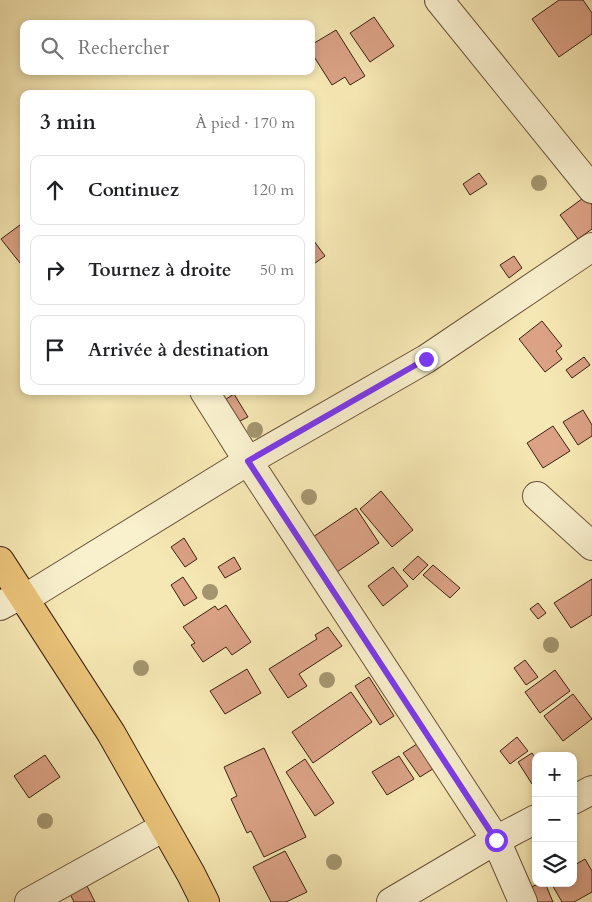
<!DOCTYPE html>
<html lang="fr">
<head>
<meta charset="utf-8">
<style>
  :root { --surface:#fff; --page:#f6f6f6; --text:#202124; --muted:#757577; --line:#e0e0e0 }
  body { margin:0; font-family:Cardo,serif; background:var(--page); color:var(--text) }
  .controls { position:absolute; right:15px; bottom:15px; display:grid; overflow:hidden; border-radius:10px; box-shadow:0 2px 8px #0003 }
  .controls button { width:45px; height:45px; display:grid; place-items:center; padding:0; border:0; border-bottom:1px solid var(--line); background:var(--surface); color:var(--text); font:25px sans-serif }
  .stop { position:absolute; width:15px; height:15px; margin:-11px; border:4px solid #7c3aed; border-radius:50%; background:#fff }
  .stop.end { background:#7c3aed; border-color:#fff; box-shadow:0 1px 5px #0008 }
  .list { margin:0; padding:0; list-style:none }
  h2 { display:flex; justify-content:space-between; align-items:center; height:65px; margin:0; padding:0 20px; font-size:21px }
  h2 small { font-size:16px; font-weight:400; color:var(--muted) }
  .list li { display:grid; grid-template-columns:32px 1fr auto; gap:15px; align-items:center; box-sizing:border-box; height:70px; margin:0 10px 10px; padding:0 10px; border:1px solid var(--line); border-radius:10px }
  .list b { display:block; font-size:19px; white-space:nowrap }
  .list em { font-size:16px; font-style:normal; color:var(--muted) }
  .icon { flex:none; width:28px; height:28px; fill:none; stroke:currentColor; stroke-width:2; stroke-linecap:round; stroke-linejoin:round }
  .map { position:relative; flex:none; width:592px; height:902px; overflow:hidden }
  .search { position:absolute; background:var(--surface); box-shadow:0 2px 8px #0003; left:20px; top:20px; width:295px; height:55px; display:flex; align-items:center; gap:12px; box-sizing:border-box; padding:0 18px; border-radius:10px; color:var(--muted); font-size:19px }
  .panel { position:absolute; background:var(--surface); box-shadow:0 2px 8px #0003; left:20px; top:90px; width:295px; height:305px; border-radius:10px }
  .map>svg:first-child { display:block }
  .building { fill:#dba286; stroke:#3c200f }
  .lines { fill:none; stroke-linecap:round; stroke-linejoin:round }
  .minor-casing { stroke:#6a5238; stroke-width:30 }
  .trunk-casing { stroke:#3c200f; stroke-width:30 }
  .minor { stroke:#f9f0ce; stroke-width:28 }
  .trunk { stroke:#ebc47a; stroke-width:28 }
  .tree { fill:#a4966f }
  .route { stroke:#7c3aed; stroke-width:6 }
</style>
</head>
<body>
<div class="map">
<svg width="592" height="902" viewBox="0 0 592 902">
  <rect width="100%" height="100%" fill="#f6e8b4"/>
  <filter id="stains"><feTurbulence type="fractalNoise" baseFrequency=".004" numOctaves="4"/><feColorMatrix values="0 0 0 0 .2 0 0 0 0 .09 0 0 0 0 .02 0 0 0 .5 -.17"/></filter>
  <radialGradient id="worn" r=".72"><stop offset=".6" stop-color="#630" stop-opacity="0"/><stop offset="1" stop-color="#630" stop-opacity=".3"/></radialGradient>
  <!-- building -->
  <path class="building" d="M 559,0 L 583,0 L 592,13 L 592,34 L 559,57 L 532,19 Z
    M 374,17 L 394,46 L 370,62 L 350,33 Z
    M 336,30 L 365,76 L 350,85 L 345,77 L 332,85 L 311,52 L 311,45 Z
    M 479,173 L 487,184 L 470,195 L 463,184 Z
    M 586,196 L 592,205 L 592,229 L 578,239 L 560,215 Z
    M 24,222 L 24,268 L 1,239 Z
    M 311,237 L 325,256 L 311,266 Z
    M 514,256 L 522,268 L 509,278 L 500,265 Z
    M 542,321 L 562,346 L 556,351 L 562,359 L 545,372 L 519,339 Z
    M 584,357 L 590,365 L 572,378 L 566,370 Z
    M 234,394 L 248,417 L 236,423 L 223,401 Z
    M 583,410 L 592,425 L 592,436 L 578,445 L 563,422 Z
    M 553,426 L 570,451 L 543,468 L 527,443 Z
    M 381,491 L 413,530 L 392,547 L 360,509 Z
    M 356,508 L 379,543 L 337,572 L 313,537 Z
    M 184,538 L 197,559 L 185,567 L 171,547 Z
    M 418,556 L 428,565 L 413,580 L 403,570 Z
    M 234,557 L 241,569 L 225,578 L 218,567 Z
    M 433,565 L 460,588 L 450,598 L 423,575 Z
    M 393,567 L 408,586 L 383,606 L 368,586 Z
    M 183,577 L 197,598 L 184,606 L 171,585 Z
    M 592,579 L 592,615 L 571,628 L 554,603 Z
    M 538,603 L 546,613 L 538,619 L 530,609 Z
    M 226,605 L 251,642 L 232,655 L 226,647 L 203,662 L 191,645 L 195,643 L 183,627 L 215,606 L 218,610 Z
    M 328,627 L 342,646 L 299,674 L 307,686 L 288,698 L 269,669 L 317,639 L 315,635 Z
    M 525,660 L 538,677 L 526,685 L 514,668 Z
    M 247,669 L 261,693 L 225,714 L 210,691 Z
    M 555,670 L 570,691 L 540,713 L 525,692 Z
    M 369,677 L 394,716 L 380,725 L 355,686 Z
    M 351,692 L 372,722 L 313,763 L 292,732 Z
    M 573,694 L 592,719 L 563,741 L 544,716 Z
    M 517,737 L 528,751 L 510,764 L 500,751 Z
    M 423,740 L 439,765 L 420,777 L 403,753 Z
    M 264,748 L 306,837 L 264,857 L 251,831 L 247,833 L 231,799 L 237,796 L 224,767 Z
    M 532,753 L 536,759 L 536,782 L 532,784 L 518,762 Z
    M 45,755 L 60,777 L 29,798 L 14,776 Z
    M 399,756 L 414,779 L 387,795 L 372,772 Z
    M 305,759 L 334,803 L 315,816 L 286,772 Z
    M 285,851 L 307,892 L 286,902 L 271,902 L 253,867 Z
    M 585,859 L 592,871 L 592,892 L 574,902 L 562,902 L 551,883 L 573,883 L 573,866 Z
    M 85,882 L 95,902 L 74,902 L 68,890 Z
    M 540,883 L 545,883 L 553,902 L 531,902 L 525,890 Z"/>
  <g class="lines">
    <defs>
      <path id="minor" d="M 439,0 L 592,189
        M 204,391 L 248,461 L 496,840 L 523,902
        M 537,496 L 592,546
        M 24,599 L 248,461 L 426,359 L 592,247
        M 0,606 L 22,594
        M 573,800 L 592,790
        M 29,902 L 164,827
        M 391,902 L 496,840 L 536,819"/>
      <path id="trunk" d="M 0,561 L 111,733 L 191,874 L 205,902"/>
    </defs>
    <!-- minor casing -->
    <use href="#minor" class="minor-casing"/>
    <!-- trunk casing -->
    <use href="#trunk" class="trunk-casing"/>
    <!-- minor -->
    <use href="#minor" class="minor"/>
    <!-- trunk -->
    <use href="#trunk" class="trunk"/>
  </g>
  <!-- trees -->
  <g class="tree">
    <circle cx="539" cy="183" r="8"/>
    <circle cx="255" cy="430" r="8"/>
    <circle cx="309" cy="497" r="8"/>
    <circle cx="210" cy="592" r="8"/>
    <circle cx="551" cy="645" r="8"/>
    <circle cx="141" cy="668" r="8"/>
    <circle cx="327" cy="680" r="8"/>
    <circle cx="45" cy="821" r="8"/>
    <circle cx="334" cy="862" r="8"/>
  </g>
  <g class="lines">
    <!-- route -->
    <path class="route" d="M 426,359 L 248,461 L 496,840"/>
  </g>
  <rect width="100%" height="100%" filter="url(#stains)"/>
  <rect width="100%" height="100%" fill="url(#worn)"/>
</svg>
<div class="controls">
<button>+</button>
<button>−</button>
<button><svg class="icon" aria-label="layers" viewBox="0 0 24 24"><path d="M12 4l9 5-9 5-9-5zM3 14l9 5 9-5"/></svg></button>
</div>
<div class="stop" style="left:496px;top:840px"></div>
<div class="stop end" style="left:426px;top:359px"></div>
<div class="search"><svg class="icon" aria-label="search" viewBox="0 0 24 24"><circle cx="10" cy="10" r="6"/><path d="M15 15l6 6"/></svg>Rechercher</div>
<section class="panel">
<h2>3 min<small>À pied · 170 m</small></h2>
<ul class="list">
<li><svg class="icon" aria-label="ahead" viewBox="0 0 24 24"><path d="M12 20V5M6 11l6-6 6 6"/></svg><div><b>Continuez</b></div><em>120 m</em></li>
<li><svg class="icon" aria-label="right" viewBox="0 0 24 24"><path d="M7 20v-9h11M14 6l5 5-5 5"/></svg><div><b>Tournez à droite</b></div><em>50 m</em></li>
<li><svg class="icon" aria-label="arrive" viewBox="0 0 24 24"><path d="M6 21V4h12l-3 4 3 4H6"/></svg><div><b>Arrivée à destination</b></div></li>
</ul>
</section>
</div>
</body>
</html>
